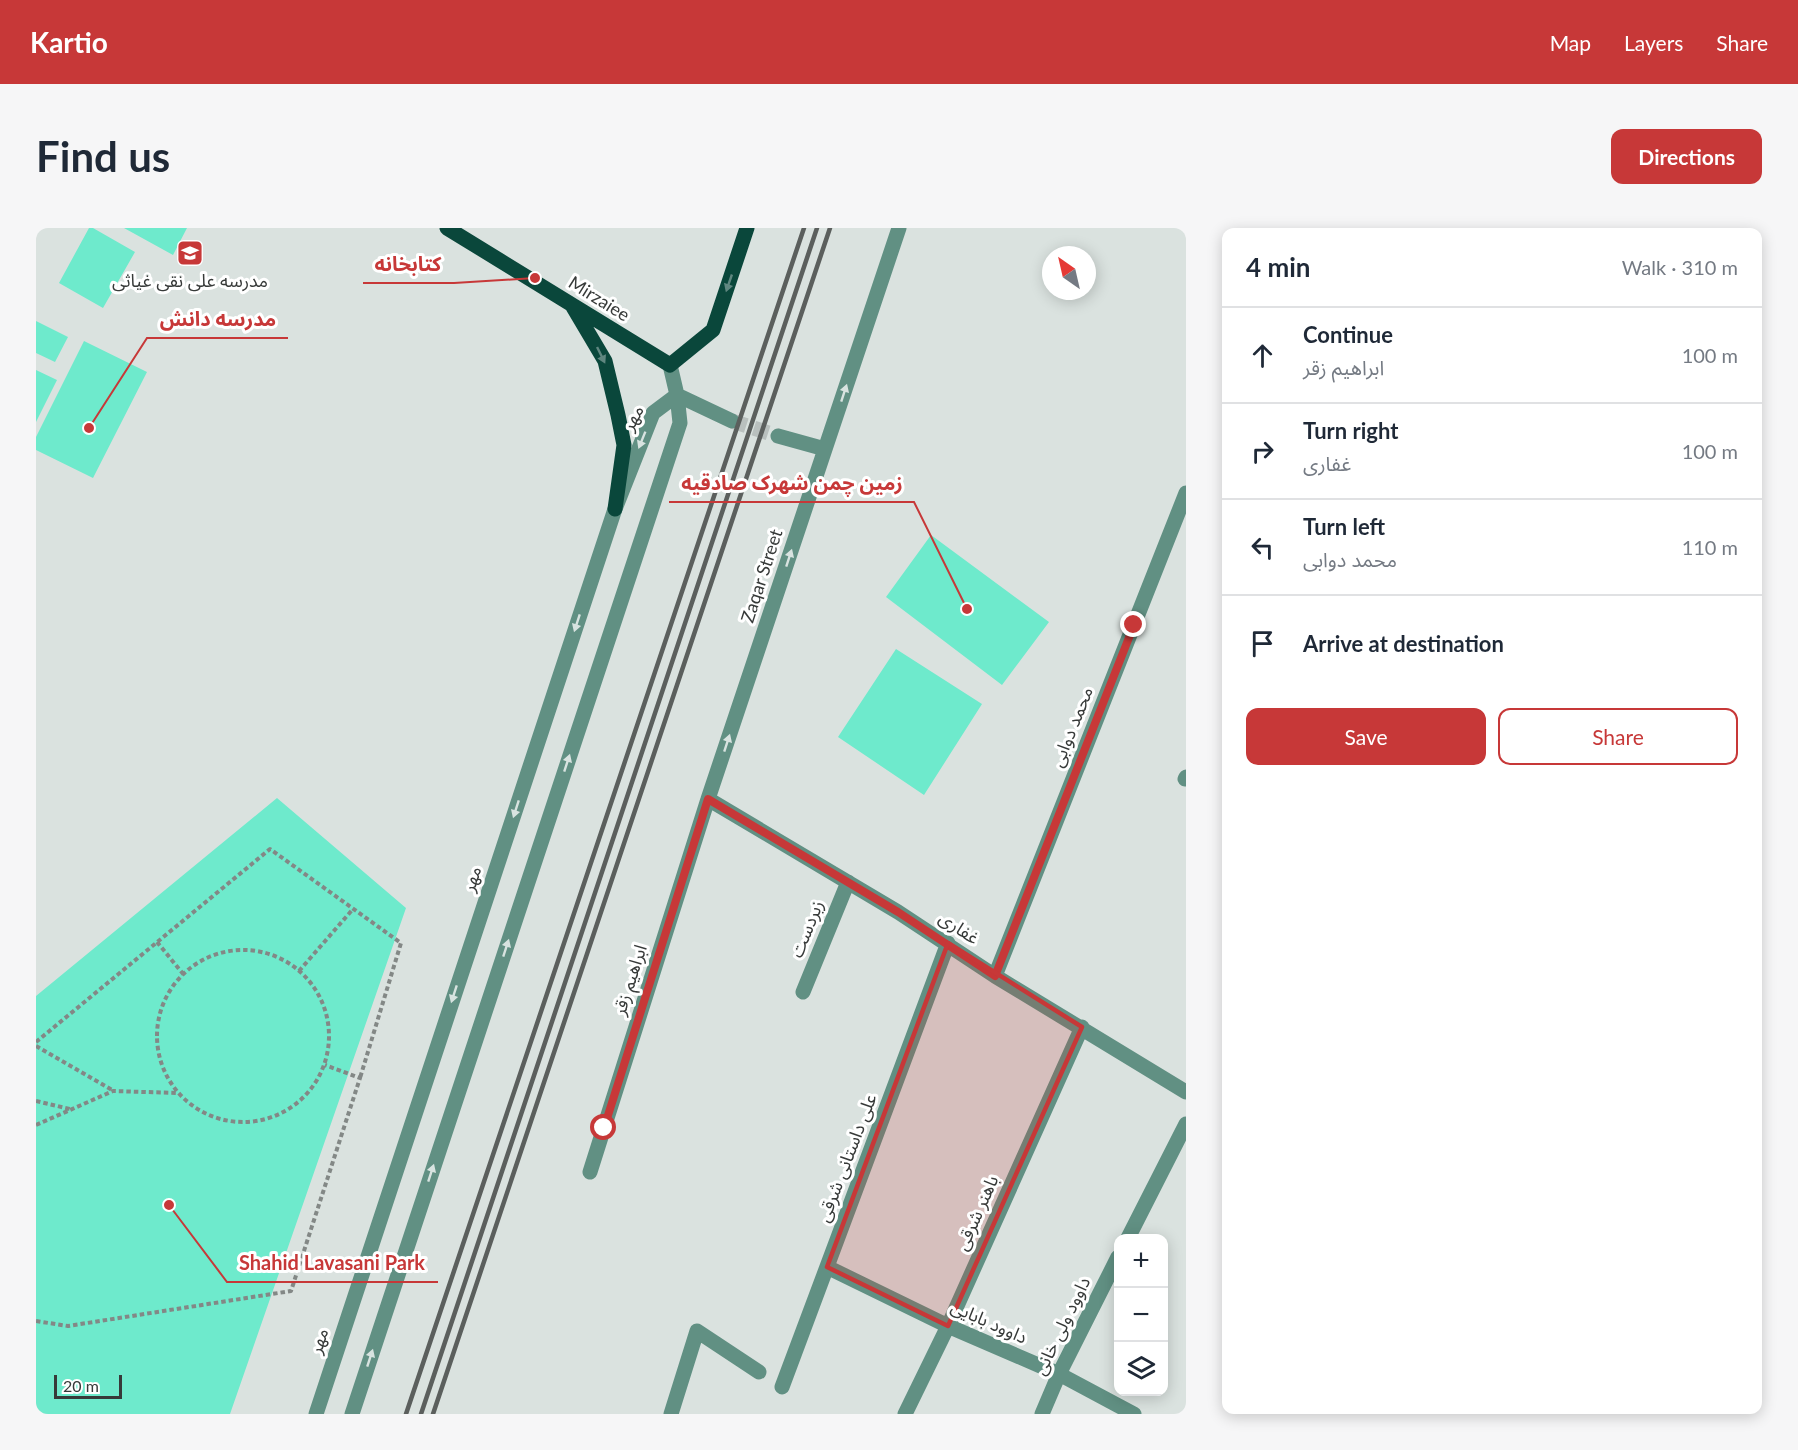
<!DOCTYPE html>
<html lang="en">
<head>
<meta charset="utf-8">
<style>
  :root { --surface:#fff; --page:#f6f6f7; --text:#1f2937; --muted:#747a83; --line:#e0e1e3; --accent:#c73838 }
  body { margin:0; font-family:Lato,"Noto Sans Arabic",sans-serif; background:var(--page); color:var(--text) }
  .controls { position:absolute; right:18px; bottom:18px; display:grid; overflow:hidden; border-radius:12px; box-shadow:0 3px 15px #0003 }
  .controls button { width:54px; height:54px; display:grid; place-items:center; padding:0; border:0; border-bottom:2px solid var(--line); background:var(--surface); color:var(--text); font:30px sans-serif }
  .compass { position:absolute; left:1006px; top:18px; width:54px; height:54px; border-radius:50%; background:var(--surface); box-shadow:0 3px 15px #0003; rotate:326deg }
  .scale { position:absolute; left:18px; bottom:15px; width:68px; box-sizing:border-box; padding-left:6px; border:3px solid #373a39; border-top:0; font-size:16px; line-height:21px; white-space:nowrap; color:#373a39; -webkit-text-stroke:4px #fff; paint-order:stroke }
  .stop { position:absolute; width:18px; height:18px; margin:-14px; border:4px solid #c73838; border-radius:50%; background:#fff }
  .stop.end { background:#c73838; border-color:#fff; box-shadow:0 2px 6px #0008 }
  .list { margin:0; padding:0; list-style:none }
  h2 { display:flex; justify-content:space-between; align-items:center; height:78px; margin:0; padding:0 24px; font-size:26px }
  h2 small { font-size:20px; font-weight:400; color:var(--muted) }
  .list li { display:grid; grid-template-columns:39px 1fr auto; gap:18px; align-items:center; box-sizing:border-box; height:96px; padding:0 24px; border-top:2px solid var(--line) }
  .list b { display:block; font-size:22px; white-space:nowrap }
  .list p { margin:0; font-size:20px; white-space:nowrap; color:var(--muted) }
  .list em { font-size:20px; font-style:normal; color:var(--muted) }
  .actions { display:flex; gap:12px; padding:18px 24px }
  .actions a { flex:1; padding:14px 0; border:2px solid var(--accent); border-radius:12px; text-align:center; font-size:21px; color:var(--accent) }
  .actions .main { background:var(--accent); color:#fff }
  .icon { flex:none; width:33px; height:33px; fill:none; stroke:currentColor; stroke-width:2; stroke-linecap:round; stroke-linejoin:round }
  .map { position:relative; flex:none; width:1150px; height:1186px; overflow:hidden; border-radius:12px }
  header { display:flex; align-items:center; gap:36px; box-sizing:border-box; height:84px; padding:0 30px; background:var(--accent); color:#fff }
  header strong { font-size:28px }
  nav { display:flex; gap:33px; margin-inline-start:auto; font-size:21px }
  .intro { display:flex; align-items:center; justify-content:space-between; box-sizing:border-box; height:144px; padding:0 36px }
  h1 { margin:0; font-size:42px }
  .button { padding:15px 27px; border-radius:12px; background:var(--accent); color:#fff; font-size:21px; font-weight:700 }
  main { display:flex; gap:36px; padding:0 36px }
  aside { flex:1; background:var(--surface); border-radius:12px; box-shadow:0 3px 15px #0003 }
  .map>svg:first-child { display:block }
  .green { fill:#6eeacc }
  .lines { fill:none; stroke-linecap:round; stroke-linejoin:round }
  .minor-tunnel { stroke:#b9c0be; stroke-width:15; stroke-dasharray:15 8; stroke-linecap:butt }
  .path { stroke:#838886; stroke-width:4; stroke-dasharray:4.5 3; stroke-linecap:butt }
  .minor { stroke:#619083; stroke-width:15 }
  .major { stroke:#0a473b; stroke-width:15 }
  .rail { stroke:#5b5f5d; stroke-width:4.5 }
  .oneway { fill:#608780 }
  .oneway2 { fill:#d8e3e0 }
  .route { stroke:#c73838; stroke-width:8 }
  .marked { fill:#c73838; fill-opacity:0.2; stroke:#c73838; stroke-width:4.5; stroke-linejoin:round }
  .labels { text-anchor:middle; stroke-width:6; stroke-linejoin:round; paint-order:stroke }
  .poi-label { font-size:18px; fill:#373a39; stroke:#fff }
  .street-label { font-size:18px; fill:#373a39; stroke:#fff }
  .leader { fill:none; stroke:#c73838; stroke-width:2 }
  .callout-dot { fill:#c73838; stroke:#fff; stroke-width:2 }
  .callout-label { font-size:20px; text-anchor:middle; font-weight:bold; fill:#c73838; stroke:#fff; stroke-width:6; stroke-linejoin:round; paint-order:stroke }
</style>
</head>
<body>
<header>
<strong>Kartio</strong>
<nav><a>Map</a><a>Layers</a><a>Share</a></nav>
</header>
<div class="intro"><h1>Find us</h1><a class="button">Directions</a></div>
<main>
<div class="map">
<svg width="1150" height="1186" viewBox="0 0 1150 1186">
  <rect width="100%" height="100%" fill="#dae2df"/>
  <!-- green -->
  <path class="green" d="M 53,0 L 57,0 L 99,24 L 67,80 L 23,55 Z
    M 88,0 L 151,0 L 137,27 Z
    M 0,93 L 32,109 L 19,134 L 0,125 Z
    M 48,113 L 111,144 L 57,250 L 0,222 L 0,209 Z
    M 0,142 L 21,152 L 0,194 Z
    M 895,307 L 1013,394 L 966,457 L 850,369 Z
    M 860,421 L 946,476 L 888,567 L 802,509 Z
    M 241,570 L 370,680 L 194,1186 L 0,1186 L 0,768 Z"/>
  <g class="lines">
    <!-- minor-tunnel -->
    <path class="minor-tunnel" d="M 696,193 L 742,208"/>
    <!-- path -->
    <path class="path" d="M 121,714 L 148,747
      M121 808a86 86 0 1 1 172 0a86 86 0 1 1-172 0Z
      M 263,743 L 317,681
      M 0,814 L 234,621 L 365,715 L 324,850
      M 0,818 L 76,862
      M 0,873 L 34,881
      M 0,897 L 77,863 L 141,865
      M 0,1093 L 32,1098 L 255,1063 L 324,850 L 289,837"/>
    <!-- minor -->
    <path class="minor" d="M 641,167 L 696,193
      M 742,208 L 789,221
      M 1149,551 L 1150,549
      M 672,571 L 862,684 L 959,748 L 1150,864
      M 959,748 L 1150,265
      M 767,764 L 812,654
      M 554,944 L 672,571 L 863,0
      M 1092,1010 L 1150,896
      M 791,1039 L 912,1098 L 1023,1146 L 1098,1186
      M 746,1159 L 912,715
      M 280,1186 L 579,281 L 617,185 L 641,167
      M 316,1186 L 644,195 L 641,167 L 634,137
      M 635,1186 L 661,1103 L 723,1144
      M 869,1186 L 912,1098 L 1046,799
      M 1006,1186 L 1023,1146 L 1082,1029"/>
    <!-- major -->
    <path class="major" d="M 411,0 L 634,137 L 677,102 L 711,0
      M 537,79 L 569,133 L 582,187 L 588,217 L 579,281"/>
    <!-- rail -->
    <path class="rail" d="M 370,1186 L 768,0
      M 385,1186 L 781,0
      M 397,1186 L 794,0"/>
  </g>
  <!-- one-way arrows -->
  <defs><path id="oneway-solid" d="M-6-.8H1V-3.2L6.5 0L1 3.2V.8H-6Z" transform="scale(1.5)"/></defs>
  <g class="oneway">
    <use href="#oneway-solid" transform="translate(693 55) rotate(109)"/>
    <use href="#oneway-solid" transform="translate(565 127) rotate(64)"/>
  </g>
  <g class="oneway2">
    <use href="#oneway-solid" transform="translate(808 165) rotate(-72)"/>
    <use href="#oneway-solid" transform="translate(606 212) rotate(112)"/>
    <use href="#oneway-solid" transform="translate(753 330) rotate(-72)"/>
    <use href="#oneway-solid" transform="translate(541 395) rotate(108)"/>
    <use href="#oneway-solid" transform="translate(691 515) rotate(-72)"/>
    <use href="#oneway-solid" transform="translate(531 535) rotate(-72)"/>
    <use href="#oneway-solid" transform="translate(480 581) rotate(108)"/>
    <use href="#oneway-solid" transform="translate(470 720) rotate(-72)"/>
    <use href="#oneway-solid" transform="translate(418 766) rotate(108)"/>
    <use href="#oneway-solid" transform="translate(395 945) rotate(-72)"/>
    <use href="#oneway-solid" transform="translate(334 1130) rotate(-72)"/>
  </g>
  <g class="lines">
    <!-- route -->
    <path class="route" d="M 568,900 L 672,571 L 862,684 L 959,748 L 1098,397"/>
  </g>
  <!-- marked area -->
  <path class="marked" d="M 912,715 L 1046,799 L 912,1098 L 791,1039 Z"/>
  <!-- icons -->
  <defs>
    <symbol id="school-square" viewBox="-11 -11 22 22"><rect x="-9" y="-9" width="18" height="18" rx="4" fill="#c73838" stroke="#fff"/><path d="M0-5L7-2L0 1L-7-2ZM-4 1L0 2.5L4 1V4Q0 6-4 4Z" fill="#fff"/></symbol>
  </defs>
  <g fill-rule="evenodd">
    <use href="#school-square" x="139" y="10" width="30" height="30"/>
  </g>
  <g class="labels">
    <!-- poi labels -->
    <g class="poi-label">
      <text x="154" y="59">مدرسه علی نقی غیاثی</text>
    </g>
    <!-- street labels -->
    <g class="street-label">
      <text transform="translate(563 71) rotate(32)" y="6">Mirzaiee</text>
      <text transform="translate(597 190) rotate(-62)" y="6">مهر</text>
      <text transform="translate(726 348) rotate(-72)" y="6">Zaqar Street</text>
      <text transform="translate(1036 499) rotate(-68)" y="6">محمد دوابی</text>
      <text transform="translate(436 651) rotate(-72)" y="6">مهر</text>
      <text transform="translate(923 700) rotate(34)" y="6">غفاری</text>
      <text transform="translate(771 701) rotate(-68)" y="6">زبردست</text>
      <text transform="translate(594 752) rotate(-72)" y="6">ابراهیم زقر</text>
      <text transform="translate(811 930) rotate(-69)" y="6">علی داستانی شرقی</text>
      <text transform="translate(941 985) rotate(-66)" y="6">باهنر شرقی</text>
      <text transform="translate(953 1094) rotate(24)" y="6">داوود بابایی</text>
      <text transform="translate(1026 1098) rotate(-64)" y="6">داوود ولی خانی</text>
      <text transform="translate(283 1113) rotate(-72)" y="6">مهر</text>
    </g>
  </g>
  <!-- callouts -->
  <path class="leader" d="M499 50L418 55H327M53 200L111 110H252M931 381L878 274H633M133 977L191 1054H402"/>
  <g class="callout-dot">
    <circle cx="499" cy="50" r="6"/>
    <circle cx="53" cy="200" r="6"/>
    <circle cx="931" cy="381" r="6"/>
    <circle cx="133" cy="977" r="6"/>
  </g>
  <g class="callout-label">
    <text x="372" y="43">کتابخانه</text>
    <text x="182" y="98">مدرسه دانش</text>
    <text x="756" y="262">زمین چمن شهرک صادقیه</text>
    <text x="296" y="1042">Shahid Lavasani Park</text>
  </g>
</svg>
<div class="controls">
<button>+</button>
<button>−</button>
<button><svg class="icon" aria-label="layers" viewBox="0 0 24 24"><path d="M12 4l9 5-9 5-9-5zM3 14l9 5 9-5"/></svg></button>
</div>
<svg class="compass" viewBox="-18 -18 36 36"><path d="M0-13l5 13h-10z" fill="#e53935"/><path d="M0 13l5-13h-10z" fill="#747a83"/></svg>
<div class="scale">20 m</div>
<div class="stop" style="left:568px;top:900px"></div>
<div class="stop end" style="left:1098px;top:397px"></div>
</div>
<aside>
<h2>4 min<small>Walk · 310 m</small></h2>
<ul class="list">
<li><svg class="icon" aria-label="ahead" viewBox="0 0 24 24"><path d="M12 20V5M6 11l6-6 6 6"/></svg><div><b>Continue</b><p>ابراهیم زقر</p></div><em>100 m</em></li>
<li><svg class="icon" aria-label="right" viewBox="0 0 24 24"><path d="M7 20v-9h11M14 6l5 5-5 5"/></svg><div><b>Turn right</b><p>غفاری</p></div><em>100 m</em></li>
<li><svg class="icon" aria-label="left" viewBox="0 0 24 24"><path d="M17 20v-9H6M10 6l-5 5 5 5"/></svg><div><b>Turn left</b><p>محمد دوابی</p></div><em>110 m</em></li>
<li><svg class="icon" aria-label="arrive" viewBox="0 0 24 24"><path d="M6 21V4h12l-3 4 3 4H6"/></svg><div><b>Arrive at destination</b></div></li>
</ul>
<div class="actions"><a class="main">Save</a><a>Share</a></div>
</aside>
</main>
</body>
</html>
